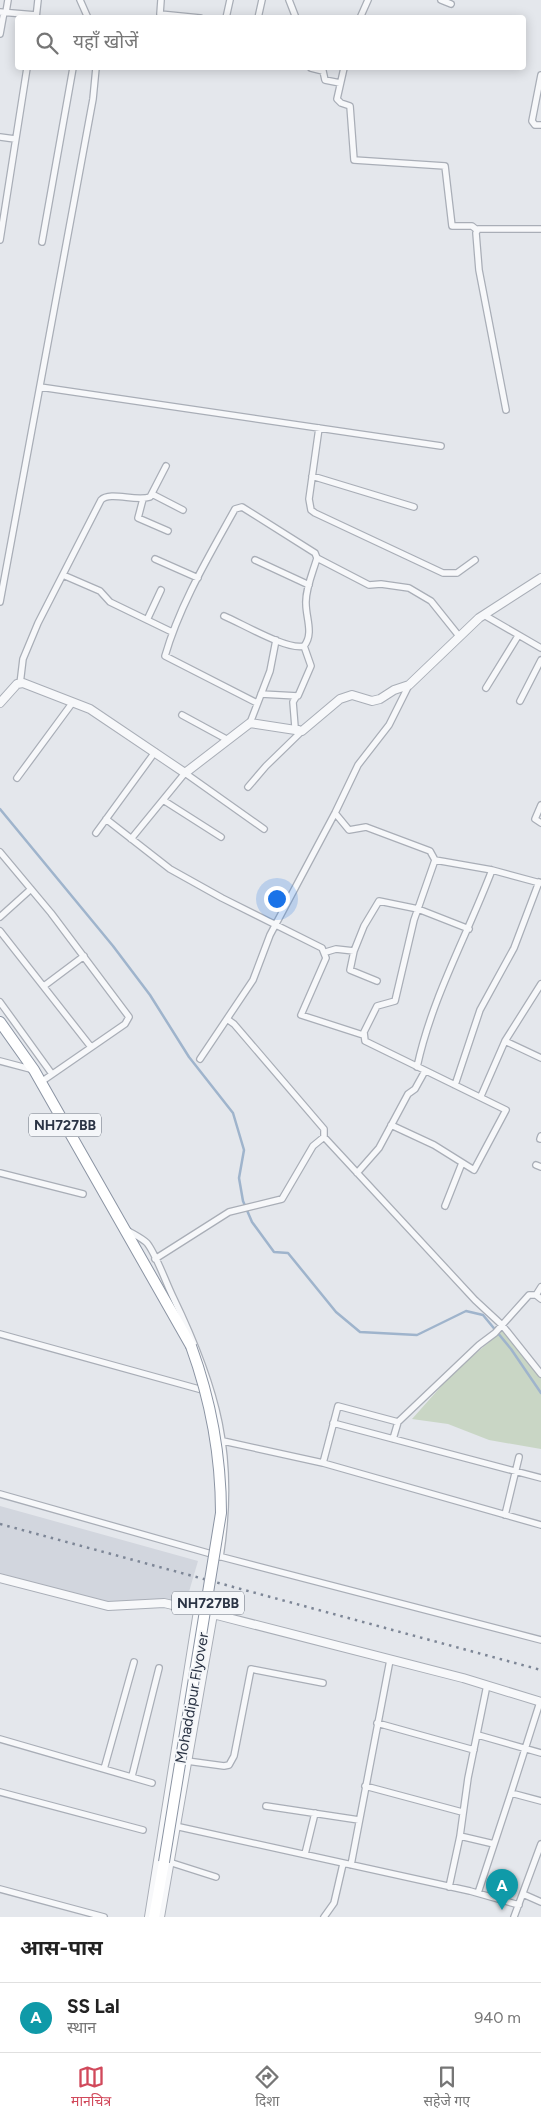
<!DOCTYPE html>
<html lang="hi">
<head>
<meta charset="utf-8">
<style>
  :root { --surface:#fff; --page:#f6f6f6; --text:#222; --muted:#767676; --line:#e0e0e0; --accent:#d1495b }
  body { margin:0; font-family:Figtree,"Noto Sans Devanagari",sans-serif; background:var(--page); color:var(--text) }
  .you { position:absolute; left:276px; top:898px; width:18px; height:18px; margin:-12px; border:4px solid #fff; border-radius:50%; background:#1a73e8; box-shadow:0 0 0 8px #1a73e833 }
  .badge { display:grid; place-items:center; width:32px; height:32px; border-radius:50%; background:var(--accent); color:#fff; font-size:16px; font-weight:700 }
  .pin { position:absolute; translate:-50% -41px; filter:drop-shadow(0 1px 2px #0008) }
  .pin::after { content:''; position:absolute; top:26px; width:18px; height:15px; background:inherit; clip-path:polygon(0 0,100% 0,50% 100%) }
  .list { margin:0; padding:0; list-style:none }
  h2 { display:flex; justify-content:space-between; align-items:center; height:65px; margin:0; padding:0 20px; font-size:21px }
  h2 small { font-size:16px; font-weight:400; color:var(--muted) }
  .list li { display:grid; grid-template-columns:32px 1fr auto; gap:15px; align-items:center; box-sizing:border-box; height:70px; padding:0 20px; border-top:1px solid var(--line) }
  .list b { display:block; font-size:19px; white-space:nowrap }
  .list p { margin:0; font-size:16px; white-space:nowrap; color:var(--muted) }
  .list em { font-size:16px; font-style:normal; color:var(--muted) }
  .icon { flex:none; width:28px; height:28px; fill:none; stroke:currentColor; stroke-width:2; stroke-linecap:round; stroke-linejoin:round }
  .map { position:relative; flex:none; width:541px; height:1917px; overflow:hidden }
  .search { position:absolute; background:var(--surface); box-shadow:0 2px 12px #0003; left:15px; right:15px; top:15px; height:55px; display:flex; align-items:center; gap:12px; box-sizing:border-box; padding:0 18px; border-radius:5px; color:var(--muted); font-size:19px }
  .sheet { height:135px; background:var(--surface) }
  nav { display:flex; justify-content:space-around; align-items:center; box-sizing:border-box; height:70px; border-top:1px solid var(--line); background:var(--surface); font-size:14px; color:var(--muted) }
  nav a { display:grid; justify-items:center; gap:2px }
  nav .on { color:var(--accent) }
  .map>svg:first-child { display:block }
  .built { fill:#d2d6de }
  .green { fill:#c9d6c5 }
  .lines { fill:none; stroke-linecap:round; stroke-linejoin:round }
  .stream { stroke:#9fb4cc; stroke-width:2.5 }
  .minor-casing { stroke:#a9aeb7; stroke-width:8 }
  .tertiary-casing { stroke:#a9aeb7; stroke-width:10 }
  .trunk-casing { stroke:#8b94a3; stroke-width:12 }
  .minor { stroke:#f7f8fa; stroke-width:5.5 }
  .tertiary { stroke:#f7f8fa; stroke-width:8 }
  .trunk { stroke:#fff; stroke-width:10 }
  .rail { stroke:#7d8696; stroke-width:2.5; stroke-dasharray:2.5 5; stroke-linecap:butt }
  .trunk-bridge-casing { stroke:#8b94a3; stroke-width:12; stroke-linecap:butt }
  .trunk-bridge { stroke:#fff; stroke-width:10 }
  .labels { text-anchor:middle; stroke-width:4; stroke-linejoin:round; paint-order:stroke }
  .shield { fill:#f4f6f9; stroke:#676e7b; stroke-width:1 }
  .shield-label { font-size:14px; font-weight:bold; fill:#2b3445 }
  .street-label { font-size:15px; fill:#2b3445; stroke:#f4f6f9 }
</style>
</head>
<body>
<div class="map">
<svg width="541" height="1917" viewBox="0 0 541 1917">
  <rect width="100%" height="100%" fill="#e4e7ec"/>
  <!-- built -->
  <path class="built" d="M 0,1506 L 198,1561 L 186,1602 L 161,1599 L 106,1604 L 0,1573 Z"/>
  <!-- green -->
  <path class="green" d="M 502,1331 L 541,1378 L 541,1449 L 489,1440 L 448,1424 L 412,1419 L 453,1373 Z"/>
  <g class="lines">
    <!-- stream -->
    <path class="stream" d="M 0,809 L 113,946 L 150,995 L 189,1057 L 233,1113 L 244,1150 L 239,1178 L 243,1201 L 252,1222 L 274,1252 L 288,1253 L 336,1312 L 360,1332 L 417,1335 L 466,1311 L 483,1315 L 511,1349 L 541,1393"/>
    <defs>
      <path id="minor" d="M 80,0 L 88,18
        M 161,0 L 160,14 L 200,18
        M 289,0 L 296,18
        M 441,0 L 451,4
        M 0,12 L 36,15
        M 6,12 L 8,0
        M 36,18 L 38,0
        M 226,18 L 230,0
        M 258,18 L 262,0
        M 360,18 L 368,0
        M 0,34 L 4,12
        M 311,68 L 323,71 L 325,80 L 340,83
        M 344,68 L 337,99 L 341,103 L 350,106 L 354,160 L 445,166 L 452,226 L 472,226 L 477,230
        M 541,75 L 532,121 L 535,125 L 541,125
        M 0,137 L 15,139
        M 0,240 L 27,68
        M 42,242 L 73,68
        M 40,387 L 441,446
        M 506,410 L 479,270 L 476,233 L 478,229 L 541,229
        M 319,428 L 309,499 L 311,510 L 315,513 L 443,573 L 457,573 L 475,560
        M 312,476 L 414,507
        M 152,494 L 183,510
        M 143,499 L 138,518 L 168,531
        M 317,558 L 369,585 L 381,584 L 409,588 L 431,601 L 459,636
        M 155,559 L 198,578
        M 255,560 L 309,585
        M 63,575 L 100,591 L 110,602 L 172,632
        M 0,602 L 93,99 L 96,68
        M 484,615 L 541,648
        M 224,616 C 241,623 288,651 304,646 C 314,634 306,618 306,604 C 305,590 313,572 317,558 L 315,553 L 242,507 L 235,509 C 209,556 180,604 165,656 L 257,703
        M 147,620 L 161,590
        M 20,684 L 23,659 L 38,623 L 101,500 C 110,491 136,502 150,497 L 166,466
        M 486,688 L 518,636
        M 261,694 L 298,696 L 311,666 L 304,646
        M 520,701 L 541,660
        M 182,715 L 228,740
        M 250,723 L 270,671 L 276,640
        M 17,778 L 73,702
        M 248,787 L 266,766 L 302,731 L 295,727 L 293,702 L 296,697
        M 163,800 L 221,837
        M 541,805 L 535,819 L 541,823
        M 335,813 L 349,830 L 366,827 L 430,851 L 435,860 L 414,920 L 395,1001 L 377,1006 L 364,1032 L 365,1041 L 506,1110 L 474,1170 L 434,1145 L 391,1125
        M 106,819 L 170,869 L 222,898 L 322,948 L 326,958 L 301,1015 L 363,1035
        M 96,833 L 155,752
        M 131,839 L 185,773 L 264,829
        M 0,852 L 51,913 L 129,1017 L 125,1024 L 41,1082
        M 435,860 L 492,870 L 540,883
        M 0,917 L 31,889
        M 0,931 L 91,1047
        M 354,951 L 350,970 L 377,981
        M 326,952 L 336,949 L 354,951 L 364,926 L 379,901 L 418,909 L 469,929
        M 44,986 L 84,956
        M 0,1002 L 52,1074
        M 227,1019 L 234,1024 L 324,1129 L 324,1137
        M 505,1041 L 541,1058
        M 200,1059 L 253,980 L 270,935 L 335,813 L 358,765 L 389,725 L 409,685
        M 0,1061 L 34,1070
        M 417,1067 C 432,997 467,936 492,870
        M 455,1085 L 480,1010 L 514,948 L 539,882
        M 481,1096 L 505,1041 L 541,984
        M 540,1139 L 541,1136
        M 536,1165 L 541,1167
        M 0,1173 L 83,1194
        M 357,1173 L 379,1148 L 408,1094 L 415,1089 L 425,1071
        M 445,1206 L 462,1163
        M 127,1230 C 133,1234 142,1238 147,1243 C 156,1254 166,1283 173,1297 C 217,1388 236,1456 220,1557
        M 155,1259 L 229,1212 L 282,1199 L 313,1146 L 324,1137 L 475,1300 L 502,1325 L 541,1374
        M 536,1295 L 541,1287
        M 0,1334 L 206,1391
        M 333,1423 L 541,1478
        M 393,1439 L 398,1422
        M 223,1441 L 323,1463 L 338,1406 L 398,1422 L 479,1345 L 495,1333 L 529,1295 L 536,1295 L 541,1299
        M 323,1463 L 541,1525
        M 0,1494 L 222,1557 L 541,1640
        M 505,1515 L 519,1457
        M 540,1702 L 511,1793 L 541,1801
        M 377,1723 L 474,1750
        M 478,1735 L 541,1753
        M 0,1739 L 152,1783
        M 187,1761 L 224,1766 L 229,1765 L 234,1756 L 251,1669 L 323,1683
        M 104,1769 L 134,1662
        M 132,1776 L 159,1668
        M 365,1786 L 462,1812
        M 0,1792 L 143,1830
        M 266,1806 L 359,1820
        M 175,1826 L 470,1891 L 519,1905
        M 460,1836 L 494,1844
        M 305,1854 L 315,1813
        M 169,1862 L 216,1877
        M 351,1865 L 390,1660
        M 449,1887 L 460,1836 L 468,1778 L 487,1685
        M 0,1889 L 104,1917
        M 478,1893 L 511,1793
        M 523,1894 L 541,1902
        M 324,1917 L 334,1903 L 343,1864
        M 514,1917 L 541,1844"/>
      <path id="tertiary" d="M 0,703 L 17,684 L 23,683 L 90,709 L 185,773 L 250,723 L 302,731 L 340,699 L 352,695 L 372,701 L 380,699 L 394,690 L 409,685 L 479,618 L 541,578
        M 0,1578 L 108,1606 L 164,1603 L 203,1612
        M 149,1917 L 198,1611
        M 160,1917 L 213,1614 L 463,1678 L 541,1702"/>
      <path id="trunk" d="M 0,1022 L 34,1070 L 191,1346
        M 154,1917 L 164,1862"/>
    </defs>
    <!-- minor casing -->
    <use href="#minor" class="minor-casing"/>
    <!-- tertiary casing -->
    <use href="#tertiary" class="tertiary-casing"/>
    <!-- trunk casing -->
    <use href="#trunk" class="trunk-casing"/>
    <!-- minor -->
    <use href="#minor" class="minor"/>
    <!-- tertiary -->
    <use href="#tertiary" class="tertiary"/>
    <!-- trunk -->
    <use href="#trunk" class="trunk"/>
    <!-- rail -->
    <path class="rail" d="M 0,1524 L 541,1670"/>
    <defs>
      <path id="trunk-bridge" d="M 164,1862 L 221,1513 C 221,1454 211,1401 191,1346"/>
    </defs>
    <!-- trunk-bridge casing -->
    <use href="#trunk-bridge" class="trunk-bridge-casing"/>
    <!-- trunk-bridge -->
    <use href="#trunk-bridge" class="trunk-bridge"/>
  </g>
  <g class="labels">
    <!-- shield labels -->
    <g class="shield">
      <rect x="29" y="1113.5" width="72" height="23" rx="4"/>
      <rect x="172" y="1591.5" width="72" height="23" rx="4"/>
    </g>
    <g class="shield-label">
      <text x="65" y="1130">NH727BB</text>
      <text x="208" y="1608">NH727BB</text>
    </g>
    <!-- street labels -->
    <g class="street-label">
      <text transform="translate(192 1698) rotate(-80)" y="5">Mohaddipur Flyover</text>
    </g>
  </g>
</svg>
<div class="you"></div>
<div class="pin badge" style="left:502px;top:1910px;background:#0f9aa8">A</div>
<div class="search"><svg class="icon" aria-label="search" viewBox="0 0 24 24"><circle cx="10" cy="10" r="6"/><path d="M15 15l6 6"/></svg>यहाँ खोजें</div>
</div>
<section class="sheet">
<h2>आस-पास<small></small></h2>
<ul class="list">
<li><span class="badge" style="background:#0f9aa8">A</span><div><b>SS Lal</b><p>स्थान</p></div><em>940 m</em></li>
</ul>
</section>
<nav>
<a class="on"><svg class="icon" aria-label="map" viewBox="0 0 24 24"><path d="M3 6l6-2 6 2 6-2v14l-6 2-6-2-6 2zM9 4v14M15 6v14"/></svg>मानचित्र</a>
<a><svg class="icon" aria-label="directions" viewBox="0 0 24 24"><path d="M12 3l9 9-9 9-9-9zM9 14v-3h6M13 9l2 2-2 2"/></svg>दिशा</a>
<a><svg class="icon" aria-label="saved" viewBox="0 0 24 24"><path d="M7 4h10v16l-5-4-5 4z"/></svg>सहेजे गए</a>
</nav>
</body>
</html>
